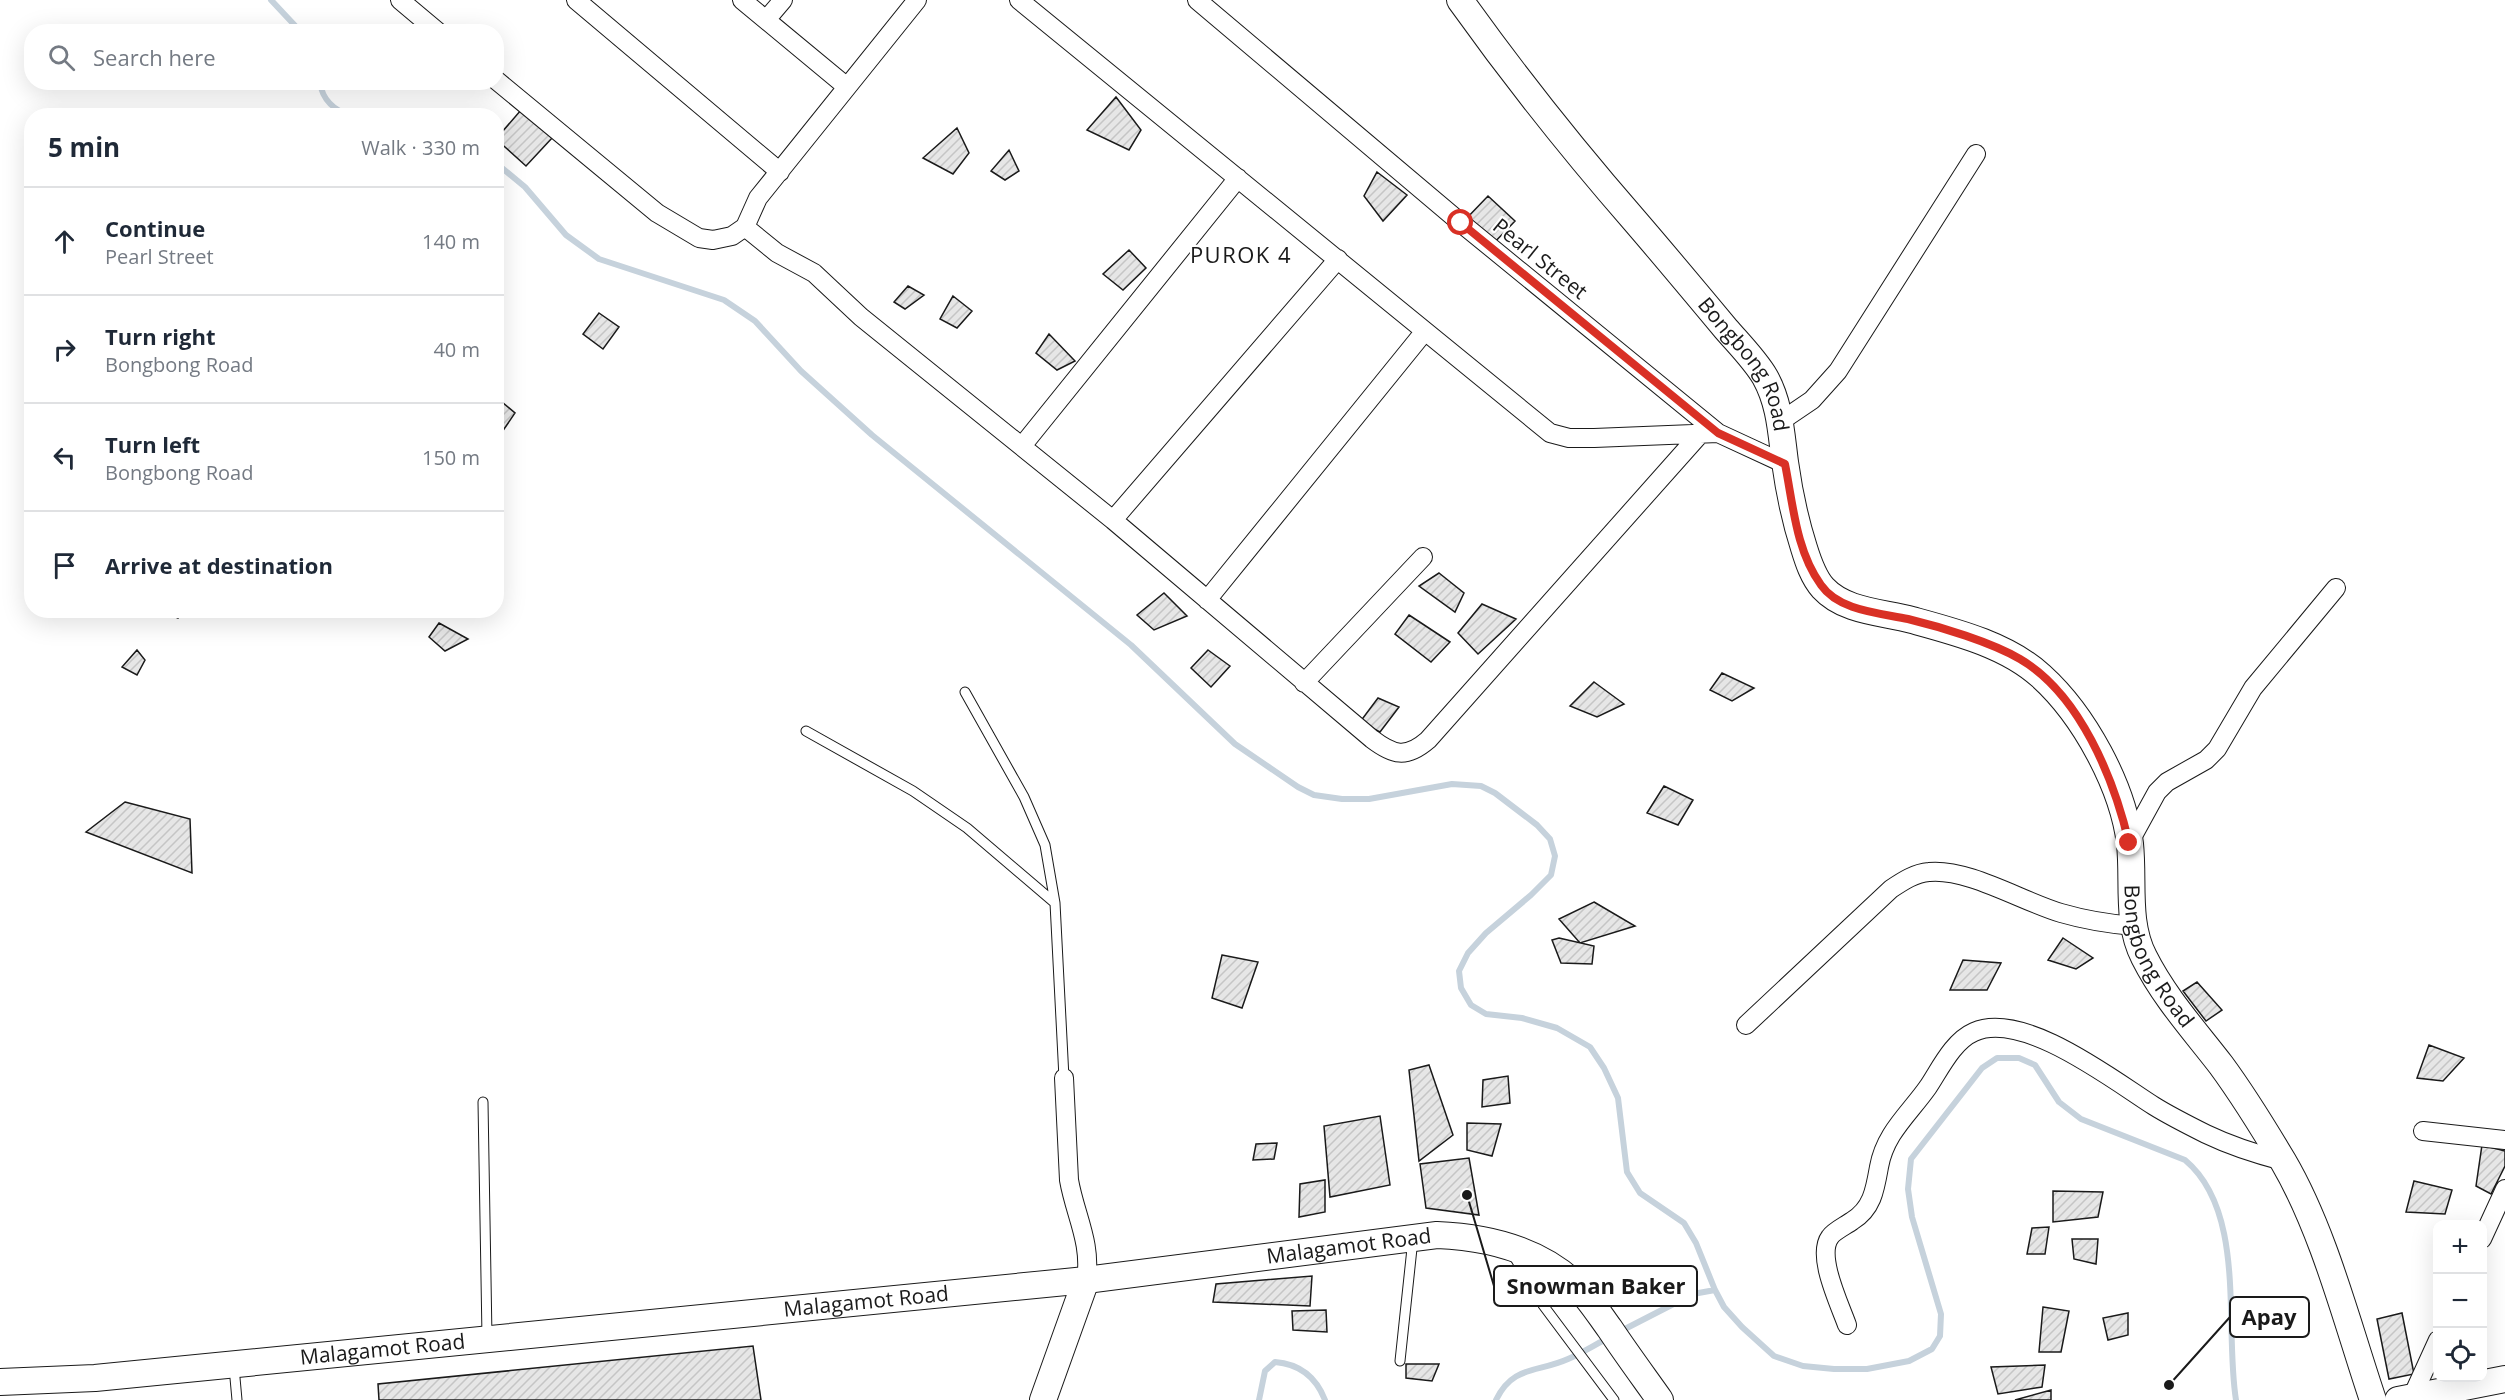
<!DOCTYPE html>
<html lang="en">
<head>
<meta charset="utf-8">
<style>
  :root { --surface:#fff; --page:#f6f6f7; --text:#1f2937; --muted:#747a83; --line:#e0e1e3 }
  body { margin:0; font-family:"Open Sans",sans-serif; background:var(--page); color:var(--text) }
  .controls { position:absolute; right:18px; bottom:18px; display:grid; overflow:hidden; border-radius:12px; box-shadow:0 6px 24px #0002 }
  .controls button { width:54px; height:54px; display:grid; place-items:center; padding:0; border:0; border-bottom:2px solid var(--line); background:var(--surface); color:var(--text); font:30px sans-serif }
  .stop { position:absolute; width:18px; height:18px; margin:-14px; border:4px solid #d93025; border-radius:50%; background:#fff }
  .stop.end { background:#d93025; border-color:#fff; box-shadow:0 2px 6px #0008 }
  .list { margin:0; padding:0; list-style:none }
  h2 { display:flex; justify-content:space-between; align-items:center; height:78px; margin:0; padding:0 24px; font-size:26px }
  h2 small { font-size:20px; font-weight:400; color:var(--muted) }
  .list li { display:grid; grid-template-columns:39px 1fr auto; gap:18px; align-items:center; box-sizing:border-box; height:108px; padding:0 24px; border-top:2px solid var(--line) }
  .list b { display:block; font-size:22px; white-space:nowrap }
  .list p { margin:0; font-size:20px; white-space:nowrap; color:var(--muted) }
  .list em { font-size:20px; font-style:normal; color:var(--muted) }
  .icon { flex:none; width:33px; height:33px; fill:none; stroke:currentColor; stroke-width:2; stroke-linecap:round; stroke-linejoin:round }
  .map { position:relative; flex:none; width:2505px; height:1400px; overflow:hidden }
  .search { position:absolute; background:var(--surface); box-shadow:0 6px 24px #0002; left:24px; top:24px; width:480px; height:66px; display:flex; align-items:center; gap:15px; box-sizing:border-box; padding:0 21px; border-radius:24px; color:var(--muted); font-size:22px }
  .panel { position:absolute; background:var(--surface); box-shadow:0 6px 24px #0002; left:24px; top:108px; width:480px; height:510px; border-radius:24px }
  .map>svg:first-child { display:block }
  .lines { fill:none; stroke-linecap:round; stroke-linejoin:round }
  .stream { stroke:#c6d2dc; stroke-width:6 }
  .building { fill:url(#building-hatch); stroke:#1a1a1a; stroke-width:1.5 }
  .lane-casing { stroke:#1a1a1a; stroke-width:11 }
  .street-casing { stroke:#1a1a1a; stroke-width:20 }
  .secondary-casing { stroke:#1a1a1a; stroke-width:28 }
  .lane { stroke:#fff; stroke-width:9 }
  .street { stroke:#fff; stroke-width:18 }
  .secondary { stroke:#fff; stroke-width:26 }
  .route { stroke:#d93025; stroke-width:8 }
  .labels { text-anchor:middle; stroke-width:4.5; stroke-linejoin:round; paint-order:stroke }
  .street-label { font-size:21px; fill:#1a1a1a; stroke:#fff }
  .neighbourhood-label { font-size:22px; letter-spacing:1.5px; fill:#1a1a1a; stroke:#fff }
  .leader { fill:none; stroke:#1a1a1a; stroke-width:2 }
  .callout-dot { fill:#1a1a1a; stroke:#fff; stroke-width:2 }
  .callout { fill:#fff; stroke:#1a1a1a; stroke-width:2 }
  .callout-label { font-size:22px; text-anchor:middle; font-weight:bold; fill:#1a1a1a }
</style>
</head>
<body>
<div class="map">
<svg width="2505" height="1400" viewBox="0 0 2505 1400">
  <defs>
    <pattern id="building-hatch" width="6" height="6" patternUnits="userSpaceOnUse" patternTransform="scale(1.5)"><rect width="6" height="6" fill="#e6e6e6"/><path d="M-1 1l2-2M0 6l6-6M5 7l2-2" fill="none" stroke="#c5c5c5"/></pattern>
  </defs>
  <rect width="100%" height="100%" fill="#fff"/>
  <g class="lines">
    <!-- stream -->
    <path class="stream" d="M 271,0 L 301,32
      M 320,82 C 322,100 335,111 352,116
      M 496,163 L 525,187 L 566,235 L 599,259 L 724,300 L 755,321 L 801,371 L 872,435 L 1131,645 L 1235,744 L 1298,787 L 1314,795 L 1342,799 L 1369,799 L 1452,784 L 1481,786 L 1495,793 L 1537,825 L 1550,839 L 1555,856 L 1551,875 L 1531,895 L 1486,933 L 1468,953 L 1459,971 L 1461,988 L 1471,1005 L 1486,1014 L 1522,1018 L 1557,1028 L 1590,1047 L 1604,1068 L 1618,1098 L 1627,1172 L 1640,1193 L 1684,1223 L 1696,1243 L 1715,1290 L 1724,1307 L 1742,1327 L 1774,1356 L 1803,1366 L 1834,1369 L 1867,1369 L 1909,1361 L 1932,1349 L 1940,1336 L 1941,1314 L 1912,1217 L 1908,1189 L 1911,1159 L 1982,1068 L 1997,1058 L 2019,1058 L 2035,1065 L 2059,1102 L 2081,1119 L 2185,1160 C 2247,1212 2224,1327 2236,1400
      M 1619,1332 L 1693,1294 L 1715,1290
      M 1259,1400 L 1265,1371 L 1275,1362 C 1300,1364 1316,1377 1325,1400
      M 1496,1400 C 1513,1365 1537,1373 1568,1359 C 1582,1353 1596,1344 1610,1337"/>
  </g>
  <!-- building -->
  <path class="building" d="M 1116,97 L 1141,130 L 1129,150 L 1087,130 Z
    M 521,110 L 552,138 L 526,166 L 496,139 Z
    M 957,128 L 969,153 L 953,174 L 923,158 Z
    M 1009,150 L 1019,171 L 1005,180 L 991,171 Z
    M 1377,172 L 1407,195 L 1383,221 L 1364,196 Z
    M 1488,196 L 1515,221 L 1492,245 L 1465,220 Z
    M 1129,250 L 1146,268 L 1123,290 L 1103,274 Z
    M 908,286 L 924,295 L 905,309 L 894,302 Z
    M 953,296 L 972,311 L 957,328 L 940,319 Z
    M 599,313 L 619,327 L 603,349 L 583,334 Z
    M 1049,334 L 1075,361 L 1057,370 L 1036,353 Z
    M 496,397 L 515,413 L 502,432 L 496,429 Z
    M 1439,573 L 1464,593 L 1455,612 L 1419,586 Z
    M 1164,593 L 1187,616 L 1154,630 L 1137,615 Z
    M 1482,604 L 1516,619 L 1478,654 L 1458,633 Z
    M 159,610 L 183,610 L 178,618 Z
    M 1409,615 L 1450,642 L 1431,662 L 1395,634 Z
    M 439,623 L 468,639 L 445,651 L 429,637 Z
    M 137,650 L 145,660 L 137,675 L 122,667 Z
    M 1208,650 L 1230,666 L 1211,687 L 1191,668 Z
    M 1722,673 L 1754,688 L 1732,701 L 1710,690 Z
    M 1594,682 L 1624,704 L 1597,717 L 1570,706 Z
    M 1378,698 L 1399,707 L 1380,732 L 1360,722 Z
    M 1664,786 L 1693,800 L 1678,825 L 1647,813 Z
    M 125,802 L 190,819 L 192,873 L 86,832 Z
    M 1594,902 L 1635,926 L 1580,943 L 1559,919 Z
    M 1559,938 L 1594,946 L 1592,964 L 1561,963 L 1552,940 Z
    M 2063,938 L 2093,958 L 2076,969 L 2048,960 Z
    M 1222,955 L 1258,962 L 1242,1008 L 1212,998 Z
    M 1963,960 L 2001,963 L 1987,990 L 1950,990 Z
    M 2197,982 L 2222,1010 L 2206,1021 L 2183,991 Z
    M 2429,1045 L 2464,1058 L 2443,1081 L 2417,1078 Z
    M 1429,1065 L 1453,1135 L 1419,1161 L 1409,1070 Z
    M 1508,1076 L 1510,1103 L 1482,1107 L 1483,1080 Z
    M 1380,1116 L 1390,1185 L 1330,1197 L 1324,1126 Z
    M 1467,1123 L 1501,1124 L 1492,1156 L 1467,1150 Z
    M 1277,1143 L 1274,1159 L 1253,1160 L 1256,1144 Z
    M 2482,1145 L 2505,1151 L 2505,1166 L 2491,1194 L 2476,1186 Z
    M 1469,1158 L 1479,1215 L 1426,1208 L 1420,1164 Z
    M 1325,1180 L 1325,1212 L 1299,1217 L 1300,1184 Z
    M 2414,1181 L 2452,1190 L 2445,1214 L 2406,1212 Z
    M 2053,1191 L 2103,1192 L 2098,1217 L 2053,1222 Z
    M 2049,1227 L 2045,1254 L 2027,1254 L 2032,1228 Z
    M 2072,1239 L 2098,1239 L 2096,1264 L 2074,1259 Z
    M 1312,1276 L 1310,1306 L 1213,1302 L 1216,1284 Z
    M 2043,1307 L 2069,1311 L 2061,1352 L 2039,1352 Z
    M 1326,1310 L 1327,1332 L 1293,1330 L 1292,1311 Z
    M 2128,1313 L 2128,1335 L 2108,1340 L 2103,1318 Z
    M 2402,1313 L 2414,1374 L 2389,1379 L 2377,1319 Z
    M 753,1346 L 761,1400 L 379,1400 L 378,1384 Z
    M 1406,1364 L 1439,1364 L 1432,1381 L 1406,1378 Z
    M 2045,1365 L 2042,1387 L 1998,1394 L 1991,1367 Z
    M 2051,1390 L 2051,1400 L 2015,1400 Z"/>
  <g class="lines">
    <defs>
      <path id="lane" d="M 965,692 L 1024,797 L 1045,845 L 1055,903 L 1064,1078
        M 806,731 L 913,791 L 967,828 L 1055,903
        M 483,1102 L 487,1337
        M 1512,1253 L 1543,1305 L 1614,1400
        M 1400,1361 L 1413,1239
        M 234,1367 L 237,1400"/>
      <path id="street" d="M 400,0 L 438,32
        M 576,0 L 780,172
        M 742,0 L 847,87
        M 1019,0 L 1550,433 L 1569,438 L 1594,438 L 1718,433
        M 1197,0 L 1461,223 L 1718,433 L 1785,464
        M 766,20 L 783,0
        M 496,80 L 657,213 L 699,238 L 713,240 L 732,236 L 745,227 L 758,198 L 917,0
        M 745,227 L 777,253 L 814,273 L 861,317 L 1113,520 L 1372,739 C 1393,755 1406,759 1428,740 L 1701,433
        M 1781,421 L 1812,400 L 1838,371 L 1976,154
        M 1022,446 L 1238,178
        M 1113,520 L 1338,259
        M 1207,600 L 1425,331
        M 1304,683 L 1423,557
        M 2129,843 L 2157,792 L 2167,782 L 2206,760 L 2217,749 L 2253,688 L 2336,588
        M 1746,1025 L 1891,889 C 1903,881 1915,873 1929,872 C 1968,868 2023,902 2061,913 C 2085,920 2110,924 2134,926
        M 1064,1078 L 1069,1180 C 1075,1215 1092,1243 1086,1280
        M 2423,1131 L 2505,1140
        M 2482,1239 L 2505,1189
        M 1847,1325 C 1840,1305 1816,1256 1830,1237 C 1834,1231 1845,1226 1852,1221 C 1872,1209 1875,1190 1879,1167 C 1885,1133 1909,1114 1928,1087 C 1940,1069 1953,1041 1974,1032 C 2023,1010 2113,1080 2154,1106 C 2170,1116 2188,1125 2206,1134 C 2231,1146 2256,1154 2283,1161
        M 2412,1397 L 2438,1340"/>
      <g id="secondary">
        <path id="s1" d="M 1460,0 C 1515,77 1573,150 1635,221 C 1666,257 1696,293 1726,329 C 1739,344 1755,360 1765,377 C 1780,404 1781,432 1785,462 C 1789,491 1795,520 1804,548 C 1808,561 1813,577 1823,588 C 1845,612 1883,612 1912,620 C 1956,632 2007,645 2041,676 C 2084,715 2123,786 2130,844 C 2134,882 2126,922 2144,957 C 2164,997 2194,1030 2221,1065 C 2243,1095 2264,1129 2283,1161 C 2324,1231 2347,1323 2373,1400"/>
        <path id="s2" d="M 0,1382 L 95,1378 L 1086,1280 L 1437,1235 C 1488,1237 1538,1249 1576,1285 C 1589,1298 1599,1314 1610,1329 C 1626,1353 1643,1376 1660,1400"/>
        <path d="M 1043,1400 L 1086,1280"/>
        <path d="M 2398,1400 L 2505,1379"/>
      </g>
    </defs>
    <!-- lane casing -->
    <use href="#lane" class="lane-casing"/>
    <!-- street casing -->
    <use href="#street" class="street-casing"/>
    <!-- secondary casing -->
    <use href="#secondary" class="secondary-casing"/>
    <!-- lane -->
    <use href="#lane" class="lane"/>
    <!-- street -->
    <use href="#street" class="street"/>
    <!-- secondary -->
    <use href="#secondary" class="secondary"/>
  </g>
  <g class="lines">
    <!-- route -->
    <path class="route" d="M 1461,223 L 1718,433 L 1785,464 C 1793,504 1796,551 1821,585 C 1839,611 1880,613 1908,619 C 1941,627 1991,642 2020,659 C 2080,694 2114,779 2129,843"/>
  </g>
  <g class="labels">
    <!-- street labels -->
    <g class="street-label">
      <text transform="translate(1540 259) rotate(39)" y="7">Pearl Street</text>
      <text dy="7" stroke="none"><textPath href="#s1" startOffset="464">Bongbong Road</textPath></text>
      <text dy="7" stroke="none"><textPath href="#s1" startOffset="1256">Bongbong Road</textPath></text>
      <text dy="7" stroke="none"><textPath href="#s2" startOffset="1356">Malagamot Road</textPath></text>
      <text dy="7" stroke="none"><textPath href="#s2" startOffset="870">Malagamot Road</textPath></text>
      <text dy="7" stroke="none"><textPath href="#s2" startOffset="384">Malagamot Road</textPath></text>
    </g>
    <!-- neighbourhood labels -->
    <g class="neighbourhood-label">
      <text x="1241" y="263">PUROK 4</text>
    </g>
  </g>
  <!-- callouts -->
  <path class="leader" d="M1467 1195L1494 1286M2169 1385L2230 1317"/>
  <g class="callout-dot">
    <circle cx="1467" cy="1195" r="6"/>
    <circle cx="2169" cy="1385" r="6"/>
  </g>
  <g class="callout">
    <rect x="1494" y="1266" width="203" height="40" rx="6"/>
    <rect x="2230" y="1297" width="79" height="40" rx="6"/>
  </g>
  <g class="callout-label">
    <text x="1596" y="1294">Snowman Baker</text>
    <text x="2269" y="1325">Apay</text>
  </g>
</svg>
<div class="controls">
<button>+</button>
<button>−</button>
<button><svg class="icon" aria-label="locate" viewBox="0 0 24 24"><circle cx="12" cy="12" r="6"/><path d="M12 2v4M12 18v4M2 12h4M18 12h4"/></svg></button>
</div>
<div class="stop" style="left:1461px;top:223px"></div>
<div class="stop end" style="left:2129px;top:843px"></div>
<div class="search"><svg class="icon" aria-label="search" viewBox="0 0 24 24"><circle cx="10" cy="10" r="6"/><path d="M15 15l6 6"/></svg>Search here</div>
<section class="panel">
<h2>5 min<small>Walk · 330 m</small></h2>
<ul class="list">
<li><svg class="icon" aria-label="ahead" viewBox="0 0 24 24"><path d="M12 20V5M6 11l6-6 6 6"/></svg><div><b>Continue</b><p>Pearl Street</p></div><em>140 m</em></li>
<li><svg class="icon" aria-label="right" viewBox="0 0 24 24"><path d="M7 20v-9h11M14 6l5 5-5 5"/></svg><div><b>Turn right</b><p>Bongbong Road</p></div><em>40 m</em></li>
<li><svg class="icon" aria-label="left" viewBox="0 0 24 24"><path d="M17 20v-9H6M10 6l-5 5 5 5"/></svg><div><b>Turn left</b><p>Bongbong Road</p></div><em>150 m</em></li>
<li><svg class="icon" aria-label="arrive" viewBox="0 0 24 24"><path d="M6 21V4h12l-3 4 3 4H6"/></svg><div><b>Arrive at destination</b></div></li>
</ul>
</section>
</div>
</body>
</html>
